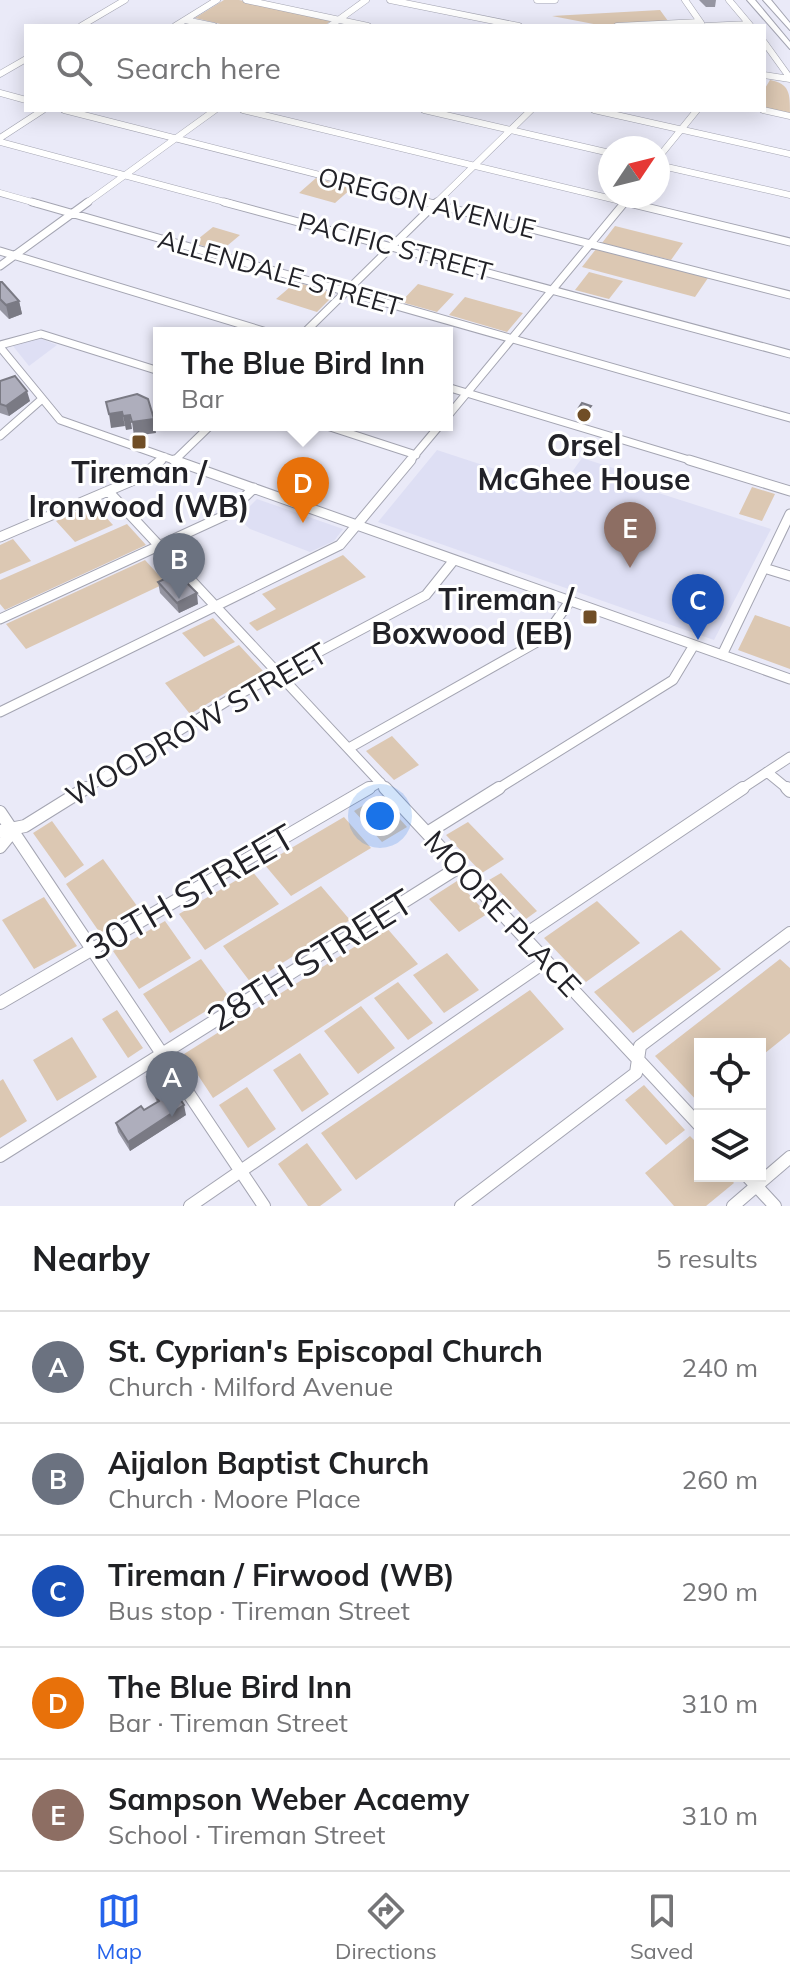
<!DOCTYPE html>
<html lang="en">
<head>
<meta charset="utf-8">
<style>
  :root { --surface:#fff; --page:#f6f6f6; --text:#202124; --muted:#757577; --line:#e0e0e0; --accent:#2563eb }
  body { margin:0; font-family:Mulish,sans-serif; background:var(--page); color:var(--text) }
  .controls { position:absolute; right:24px; bottom:24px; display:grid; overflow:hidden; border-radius:0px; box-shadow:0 4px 20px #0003 }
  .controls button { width:72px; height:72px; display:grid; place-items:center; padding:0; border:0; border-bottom:2px solid var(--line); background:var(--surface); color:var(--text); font:40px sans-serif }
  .compass { position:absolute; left:598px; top:136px; width:72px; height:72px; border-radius:50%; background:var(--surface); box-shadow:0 4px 20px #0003; rotate:55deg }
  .you { position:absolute; left:380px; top:816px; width:28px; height:28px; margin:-20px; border:6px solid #fff; border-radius:50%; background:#1a73e8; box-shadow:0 0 0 12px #1a73e833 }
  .badge { display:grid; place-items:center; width:52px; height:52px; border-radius:50%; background:var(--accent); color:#fff; font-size:26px; font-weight:700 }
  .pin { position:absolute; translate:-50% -66px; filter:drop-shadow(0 2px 4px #0008) }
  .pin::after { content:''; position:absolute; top:42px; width:28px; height:24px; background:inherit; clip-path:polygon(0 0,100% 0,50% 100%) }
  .popup { position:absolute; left:153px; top:327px; width:300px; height:104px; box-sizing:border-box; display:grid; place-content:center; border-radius:0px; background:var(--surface); filter:drop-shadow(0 2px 6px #0005); font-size:26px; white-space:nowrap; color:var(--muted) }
  .popup b { font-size:30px; color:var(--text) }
  .popup::after { content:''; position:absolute; left:50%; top:100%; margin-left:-16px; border:16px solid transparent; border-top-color:var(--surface) }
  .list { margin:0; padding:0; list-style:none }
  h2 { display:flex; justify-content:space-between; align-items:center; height:104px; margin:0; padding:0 32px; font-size:34px }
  h2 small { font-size:26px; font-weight:400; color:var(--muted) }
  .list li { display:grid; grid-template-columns:52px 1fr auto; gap:24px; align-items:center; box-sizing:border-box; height:112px; padding:0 32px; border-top:2px solid var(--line) }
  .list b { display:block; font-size:30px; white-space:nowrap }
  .list p { margin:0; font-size:26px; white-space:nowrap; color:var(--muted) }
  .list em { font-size:26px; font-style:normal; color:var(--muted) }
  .icon { flex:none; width:44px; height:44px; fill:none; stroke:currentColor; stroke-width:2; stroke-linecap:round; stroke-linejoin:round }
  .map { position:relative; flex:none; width:790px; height:1206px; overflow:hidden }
  .search { position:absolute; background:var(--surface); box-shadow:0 4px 20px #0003; left:24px; right:24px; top:24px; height:88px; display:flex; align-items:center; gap:20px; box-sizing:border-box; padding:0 28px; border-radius:0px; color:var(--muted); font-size:30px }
  .sheet { height:664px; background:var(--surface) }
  nav { display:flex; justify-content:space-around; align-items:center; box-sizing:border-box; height:112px; border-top:2px solid var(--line); background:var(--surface); font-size:22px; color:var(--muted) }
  nav a { display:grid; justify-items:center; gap:4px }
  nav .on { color:var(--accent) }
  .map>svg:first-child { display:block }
  .built { fill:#dedff4 }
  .green { fill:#dcc8b3 }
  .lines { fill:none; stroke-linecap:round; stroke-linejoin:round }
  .minor-far3-casing { stroke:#a4a5b2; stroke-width:7 }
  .minor-far2-casing { stroke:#a4a5b2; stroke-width:9 }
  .minor-far1-casing { stroke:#a4a5b2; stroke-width:11 }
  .minor-casing { stroke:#a4a5b2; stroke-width:14 }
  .highway-casing { stroke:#a4a5b2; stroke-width:2 }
  .minor-far3 { stroke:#fff; stroke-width:6 }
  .minor-far2 { stroke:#fff; stroke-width:7 }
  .minor-far1 { stroke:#fff; stroke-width:9 }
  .minor { stroke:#fff; stroke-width:12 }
  .highway { fill:#fff; fill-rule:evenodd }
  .wall { fill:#9696a2 }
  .shaded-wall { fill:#7a7a84 }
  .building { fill:#aeaebc; stroke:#7a7a84; stroke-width:2 }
  .poi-dot { fill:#704e26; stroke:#fff; stroke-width:3 }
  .labels { text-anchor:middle; stroke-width:6; stroke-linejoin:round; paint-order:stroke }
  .far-street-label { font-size:26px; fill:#222228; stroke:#fff }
  .poi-label { font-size:30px; font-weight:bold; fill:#222228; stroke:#fff }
  .street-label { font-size:30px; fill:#222228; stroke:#fff }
  .near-street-label { font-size:36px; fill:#222228; stroke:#fff }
</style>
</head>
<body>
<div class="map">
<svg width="790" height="1206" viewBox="0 0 790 1206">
  <rect width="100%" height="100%" fill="#eaeaf8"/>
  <!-- built -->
  <path class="built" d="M 39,338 L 57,345 L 29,366 L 13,346 Z
    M 437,450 L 559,490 L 582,458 L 651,480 L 646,489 L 771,529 L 714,640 L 378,522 Z
    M 257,499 L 343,529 L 334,541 L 310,552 L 250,529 L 238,518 Z"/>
  <!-- green -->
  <path class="green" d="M 224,0 L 239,0 L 332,20 L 324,26 L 229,26 L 195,18 Z
    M 660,10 L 668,21 L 604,26 L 552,16 Z
    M 770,80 C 790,84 790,93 790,114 L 764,108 L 764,90 Z
    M 316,178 L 352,188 L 335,203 L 299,193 Z
    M 615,226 L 683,243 L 671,260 L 602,243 Z
    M 213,227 L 240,235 L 221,251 L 193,243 Z
    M 596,249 L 708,278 L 695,297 L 582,267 Z
    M 589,272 L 623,281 L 609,299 L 575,290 Z
    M 296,282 L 335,294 L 317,312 L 276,299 Z
    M 418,284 L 454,294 L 437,312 L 401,302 Z
    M 465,297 L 523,313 L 507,332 L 449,315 Z
    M 752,487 L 775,494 L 762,521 L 739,514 Z
    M 94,504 L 113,525 L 75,542 L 56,521 Z
    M 127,524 L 146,545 L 5,610 L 0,604 L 0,580 Z
    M 13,539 L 31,561 L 0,574 L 0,545 Z
    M 343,555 L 366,577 L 257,631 L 249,623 L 276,609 L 262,594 Z
    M 145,560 L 166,583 L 26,649 L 6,624 Z
    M 755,615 L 790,627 L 790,669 L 738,650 Z
    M 213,618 L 235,642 L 204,657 L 182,633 Z
    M 239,645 L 263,671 L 190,714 L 165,683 Z
    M 392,736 L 419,765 L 394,780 L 366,751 Z
    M 379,796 L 407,827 L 382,842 L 354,811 Z
    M 344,817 L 371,848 L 291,896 L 264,864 Z
    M 52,821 L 84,865 L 65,878 L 33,833 Z
    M 468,822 L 504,859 L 482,873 L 446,835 Z
    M 103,859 L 140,910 L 100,933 L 66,884 Z
    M 252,871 L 279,904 L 205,950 L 179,914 Z
    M 501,873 L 537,911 L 526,919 L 489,880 Z
    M 457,881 L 487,914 L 459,932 L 429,899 Z
    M 321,886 L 350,920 L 251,983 L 223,946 Z
    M 44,897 L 77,946 L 34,969 L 2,920 Z
    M 597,901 L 640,943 L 586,982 L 544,938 Z
    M 165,921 L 191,958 L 139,989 L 113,951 Z
    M 386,927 L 418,964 L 213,1098 L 184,1054 Z
    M 681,930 L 721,969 L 633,1033 L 594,992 Z
    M 447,953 L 479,990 L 444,1013 L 413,975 Z
    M 201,959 L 229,997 L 170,1033 L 143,994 Z
    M 780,959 L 790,968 L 790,1033 L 760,1057 L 760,1044 L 700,1044 L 700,1104 L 655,1056 Z
    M 398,982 L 433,1023 L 408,1040 L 374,998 Z
    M 530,990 L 564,1029 L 356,1180 L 321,1133 Z
    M 361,1006 L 395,1048 L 358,1074 L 324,1031 Z
    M 117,1010 L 143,1048 L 128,1058 L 102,1019 Z
    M 72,1037 L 97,1077 L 57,1101 L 33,1060 Z
    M 300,1053 L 329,1094 L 302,1112 L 273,1070 Z
    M 3,1079 L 27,1121 L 0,1138 L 0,1081 Z
    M 644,1085 L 685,1130 L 666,1145 L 625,1100 Z
    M 247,1087 L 276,1129 L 248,1148 L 219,1105 Z
    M 690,1136 L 700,1146 L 700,1176 L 728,1176 L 734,1183 L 706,1206 L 674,1206 L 645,1173 Z
    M 307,1143 L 342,1190 L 320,1206 L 308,1206 L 278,1164 Z"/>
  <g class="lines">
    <defs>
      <path id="minor-far3" d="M 246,0 L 368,26
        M 390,0 L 519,26
        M 537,0 L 555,0
        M 685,0 L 701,23
        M 729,0 L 750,25
        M 185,20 L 214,26
        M 81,26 L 125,0
        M 175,26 L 217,0
        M 330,26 L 366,0
        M 617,26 L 700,22
        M 706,26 L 749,24
        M 764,42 L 790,78
        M 0,74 L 26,59
        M 764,75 L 790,79
        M 0,93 L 26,100
        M 64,110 L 434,204
        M 243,110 L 633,204
        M 424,110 L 610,153
        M 594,110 L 790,154
        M 763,110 L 790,116
        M 0,138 L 43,110
        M 0,142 L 232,204
        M 658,158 L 697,110
        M 658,165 L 790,195
        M 0,193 L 39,204
        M 85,204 L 215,110
        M 435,204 L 531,110
        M 623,204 L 630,196"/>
      <path id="minor-far2" d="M 32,202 L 790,418
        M 224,202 L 790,354
        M 426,202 L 790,295
        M 625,202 L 790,242
        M 0,251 L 270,333
        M 0,266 L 88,202
        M 304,333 L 437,202
        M 0,345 L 41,334 L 159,371
        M 0,347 L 60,420 L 179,462
        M 447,387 L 696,462
        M 447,417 L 625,202
        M 324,425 L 416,455
        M 0,436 L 42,399
        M 175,460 L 211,425
        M 159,462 L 165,457
        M 409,462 L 440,425"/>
      <path id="minor-far1" d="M 174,460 L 790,679
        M 689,460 L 790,491
        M 108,491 L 387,790
        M 0,537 L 141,477 L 161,460
        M 764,568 L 790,576
        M 0,619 L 226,515 L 254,488
        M 722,655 L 790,514
        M 0,712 L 340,545 L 411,460
        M 349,748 L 544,638 L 570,601
        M 767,772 L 789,790
        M 83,790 L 232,698 L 426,595 L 454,560
        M 366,790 L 380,782
        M 496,790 L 673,680 L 694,645
        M 740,790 L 790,757"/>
      <path id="minor" d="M 385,788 L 700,1126
        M 787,788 L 790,791
        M 0,812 L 264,1206
        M 0,831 L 25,826 L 86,788
        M 427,833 L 499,788
        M 0,847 L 13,831
        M 523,936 L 743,788
        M 0,1003 L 369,788
        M 0,1156 L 459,867
        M 747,1176 L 775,1206
        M 190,1206 L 546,961
        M 461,1206 L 636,1073 L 640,1046 L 790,933
        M 733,1206 L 790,1157"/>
      <path id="highway" d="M 747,0 L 755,0 L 790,42 L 790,49 Z
        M 763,0 L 771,0 L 790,23 L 790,30 Z"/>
    </defs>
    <!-- minor-far3 casing -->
    <use href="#minor-far3" class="minor-far3-casing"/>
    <!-- minor-far2 casing -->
    <use href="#minor-far2" class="minor-far2-casing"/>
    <!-- minor-far1 casing -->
    <use href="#minor-far1" class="minor-far1-casing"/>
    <!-- minor casing -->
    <use href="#minor" class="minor-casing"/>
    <!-- highway casing -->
    <use href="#highway" class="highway-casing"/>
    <!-- minor-far3 -->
    <use href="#minor-far3" class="minor-far3"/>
    <!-- minor-far2 -->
    <use href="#minor-far2" class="minor-far2"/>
    <!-- minor-far1 -->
    <use href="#minor-far1" class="minor-far1"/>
    <!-- minor -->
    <use href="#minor" class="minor"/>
    <!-- highway -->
    <use href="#highway" class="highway"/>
  </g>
  <!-- wall -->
  <path class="wall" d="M 699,0 L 716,0 L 715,7 L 706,7 Z
    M 0,282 L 19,301 L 22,314 L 9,319 L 0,310 Z
    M 0,381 L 30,401 L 9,416 L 0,413 Z
    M 578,409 L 590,413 L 586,419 L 577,416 Z
    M 158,582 L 198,604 L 179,613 L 160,593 Z
    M 147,1077 L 186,1115 L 130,1151 L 118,1132 L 116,1123 L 144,1110 L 157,1102 L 150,1087 Z"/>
  <!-- shaded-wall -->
  <path class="shaded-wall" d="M 19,301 L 22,314 L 9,319 L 6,305 Z
    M 27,391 L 30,401 L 9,416 L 6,406 Z
    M 591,406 L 590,413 L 586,419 L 586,412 Z
    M 122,412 L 125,426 L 111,428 L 109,414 Z
    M 130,415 L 132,429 L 126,430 L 123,416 Z
    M 154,419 L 156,433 L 134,436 L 132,422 Z
    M 197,593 L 198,604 L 179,613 L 177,603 Z
    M 184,1105 L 186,1115 L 130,1151 L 128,1142 Z"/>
  <!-- building -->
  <path class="building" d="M 0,282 L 2,282 L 19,301 L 6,305 L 0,299 Z
    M 15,376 L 27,391 L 6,406 L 0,404 L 0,381 Z
    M 137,394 L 148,399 L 154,419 L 132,422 L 130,415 L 123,416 L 122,412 L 109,414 L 106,402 Z
    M 582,403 L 591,406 L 586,412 L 578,409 Z
    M 177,573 L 197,593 L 177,603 L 158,582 Z
    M 156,1072 L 160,1078 L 164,1075 L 184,1105 L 128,1142 L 116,1123 L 141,1106 L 144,1110 L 159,1101 L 147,1077 Z"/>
  <!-- markers -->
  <g class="poi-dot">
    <circle cx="584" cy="415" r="8"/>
    <rect x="131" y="434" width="16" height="16" rx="4"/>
    <rect x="582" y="609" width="16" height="16" rx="4"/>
  </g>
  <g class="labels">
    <!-- far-street labels -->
    <g class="far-street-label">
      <text transform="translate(427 203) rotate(14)" y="9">OREGON AVENUE</text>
      <text transform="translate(395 247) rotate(15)" y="9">PACIFIC STREET</text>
      <text transform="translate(280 273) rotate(16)" y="9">ALLENDALE STREET</text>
    </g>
    <!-- poi labels -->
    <g class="poi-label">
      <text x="584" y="456">Orsel<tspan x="584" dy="34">McGhee House</tspan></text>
      <text x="139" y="483">Tireman /<tspan x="139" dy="34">Ironwood (WB)</tspan></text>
      <text x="574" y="610" text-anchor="end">Tireman /<tspan x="574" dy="34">Boxwood (EB)</tspan></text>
    </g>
    <!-- street labels -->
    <g class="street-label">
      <text transform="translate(197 725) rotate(-30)" y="10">WOODROW STREET</text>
      <text transform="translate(502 914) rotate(47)" y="10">MOORE PLACE</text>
    </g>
    <!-- near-street labels -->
    <g class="near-street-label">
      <text transform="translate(190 892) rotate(-30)" y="13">30TH STREET</text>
      <text transform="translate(310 960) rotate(-32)" y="13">28TH STREET</text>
    </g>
  </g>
</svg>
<div class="controls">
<button><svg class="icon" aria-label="locate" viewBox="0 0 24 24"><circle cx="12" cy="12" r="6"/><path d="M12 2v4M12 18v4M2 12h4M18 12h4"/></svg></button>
<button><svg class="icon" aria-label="layers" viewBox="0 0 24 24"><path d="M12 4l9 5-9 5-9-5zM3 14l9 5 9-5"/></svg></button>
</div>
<svg class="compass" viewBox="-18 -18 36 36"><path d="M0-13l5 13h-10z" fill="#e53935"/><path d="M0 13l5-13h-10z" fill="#757577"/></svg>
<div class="you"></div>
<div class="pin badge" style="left:172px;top:1117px;background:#6b7280">A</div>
<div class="pin badge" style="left:179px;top:599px;background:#6b7280">B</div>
<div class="pin badge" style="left:698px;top:640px;background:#1a4fb4">C</div>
<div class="pin badge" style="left:303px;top:523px;background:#e8710a">D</div>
<div class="popup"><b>The Blue Bird Inn</b>Bar</div>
<div class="pin badge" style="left:630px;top:568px;background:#8d6e63">E</div>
<div class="search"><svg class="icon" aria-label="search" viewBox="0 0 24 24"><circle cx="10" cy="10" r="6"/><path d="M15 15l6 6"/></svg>Search here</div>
</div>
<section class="sheet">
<h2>Nearby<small>5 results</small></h2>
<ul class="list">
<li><span class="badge" style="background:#6b7280">A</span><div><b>St. Cyprian's Episcopal Church</b><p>Church · Milford Avenue</p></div><em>240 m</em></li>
<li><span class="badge" style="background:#6b7280">B</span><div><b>Aijalon Baptist Church</b><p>Church · Moore Place</p></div><em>260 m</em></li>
<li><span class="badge" style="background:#1a4fb4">C</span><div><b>Tireman / Firwood (WB)</b><p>Bus stop · Tireman Street</p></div><em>290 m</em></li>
<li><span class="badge" style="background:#e8710a">D</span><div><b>The Blue Bird Inn</b><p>Bar · Tireman Street</p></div><em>310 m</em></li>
<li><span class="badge" style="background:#8d6e63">E</span><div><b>Sampson Weber Acaemy</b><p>School · Tireman Street</p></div><em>310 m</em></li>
</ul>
</section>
<nav>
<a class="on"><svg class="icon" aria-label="map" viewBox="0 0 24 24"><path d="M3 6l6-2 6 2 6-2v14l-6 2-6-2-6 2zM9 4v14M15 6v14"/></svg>Map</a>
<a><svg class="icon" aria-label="directions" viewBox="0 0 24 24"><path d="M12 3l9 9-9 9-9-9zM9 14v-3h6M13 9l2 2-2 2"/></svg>Directions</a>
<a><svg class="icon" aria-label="saved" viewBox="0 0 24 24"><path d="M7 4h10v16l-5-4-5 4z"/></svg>Saved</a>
</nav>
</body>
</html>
